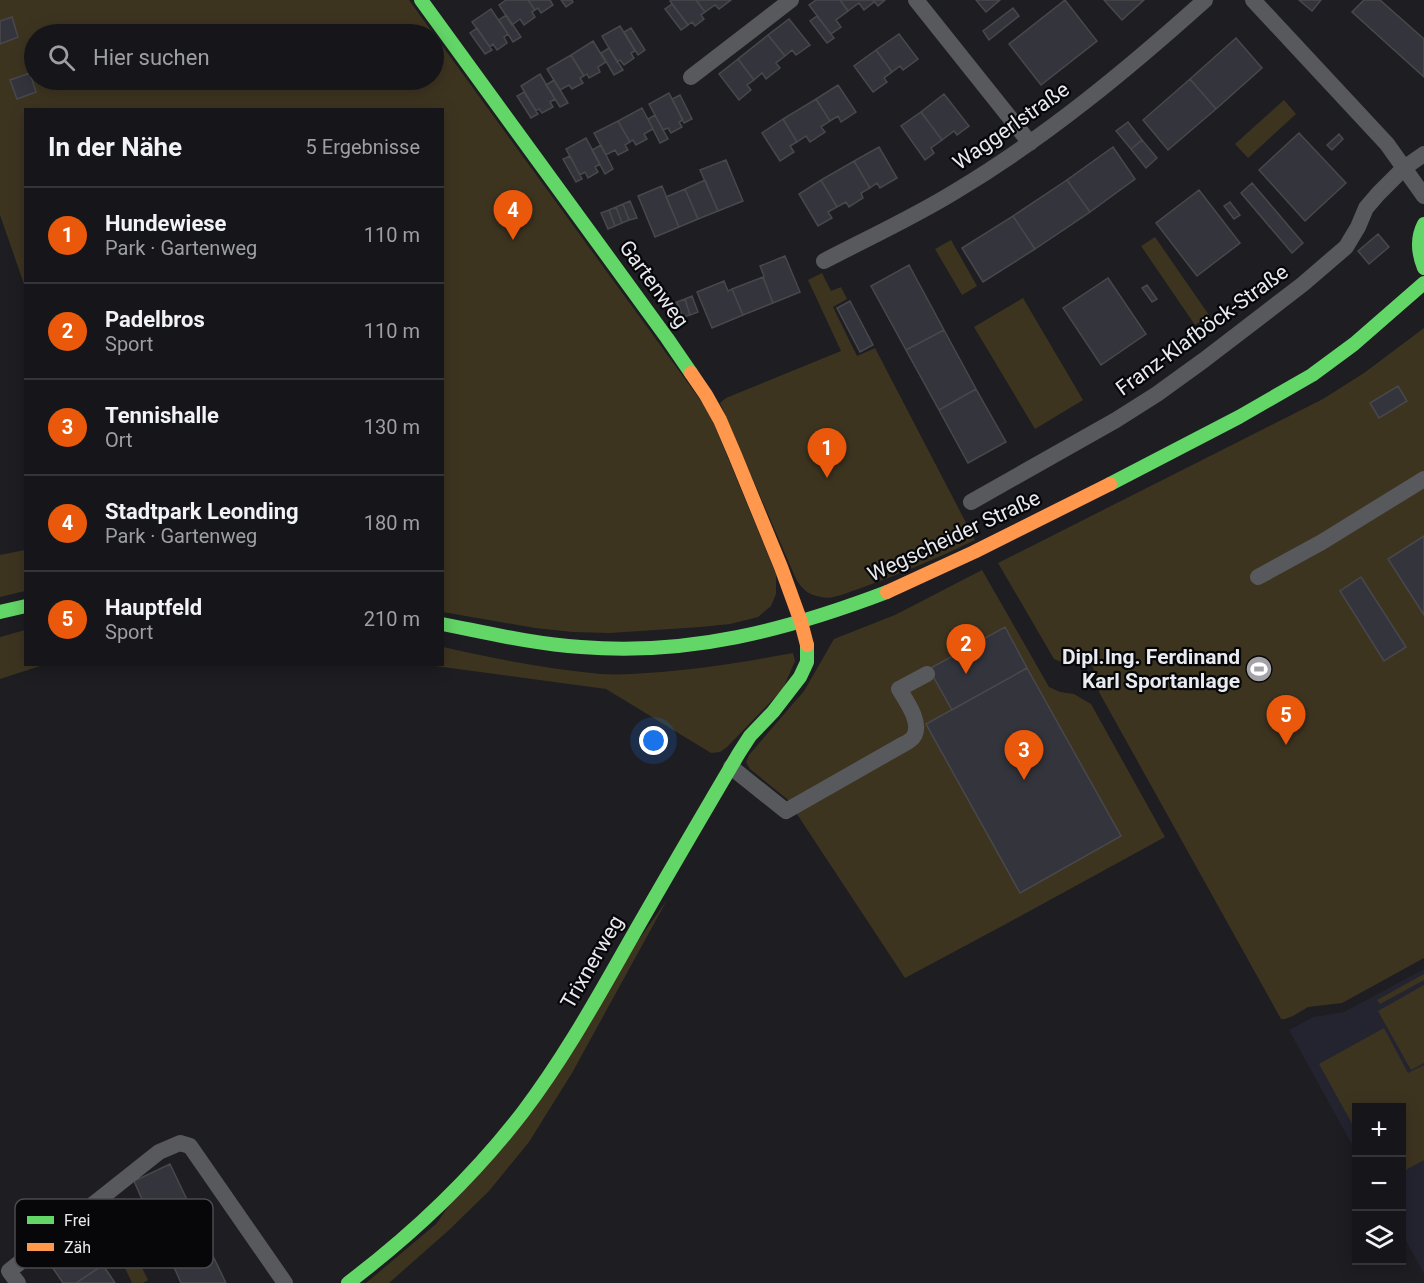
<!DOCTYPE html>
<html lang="de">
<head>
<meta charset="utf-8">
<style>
  :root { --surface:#16161a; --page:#1f1f23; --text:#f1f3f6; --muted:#9e9fa2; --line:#353539; --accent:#ea580c }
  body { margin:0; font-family:Roboto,sans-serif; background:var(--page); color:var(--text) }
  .controls { position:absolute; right:18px; bottom:18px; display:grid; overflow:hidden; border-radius:0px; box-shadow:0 3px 15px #0003 }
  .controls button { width:54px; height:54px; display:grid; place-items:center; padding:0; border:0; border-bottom:2px solid var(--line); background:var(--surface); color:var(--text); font:30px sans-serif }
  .you { position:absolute; left:654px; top:741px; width:21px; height:21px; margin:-15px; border:4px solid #fff; border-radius:50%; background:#1a73e8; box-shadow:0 0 0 9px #1a73e833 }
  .badge { display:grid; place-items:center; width:39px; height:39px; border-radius:50%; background:var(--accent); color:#fff; font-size:20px; font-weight:700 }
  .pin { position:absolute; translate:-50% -50px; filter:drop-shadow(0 2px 3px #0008) }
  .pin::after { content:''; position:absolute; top:32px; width:21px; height:18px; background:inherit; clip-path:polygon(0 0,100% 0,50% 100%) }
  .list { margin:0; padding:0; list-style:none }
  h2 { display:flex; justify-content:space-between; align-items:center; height:78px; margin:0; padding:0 24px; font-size:26px }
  h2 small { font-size:20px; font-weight:400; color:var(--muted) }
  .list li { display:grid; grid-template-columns:39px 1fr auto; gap:18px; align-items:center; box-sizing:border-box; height:96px; padding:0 24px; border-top:2px solid var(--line) }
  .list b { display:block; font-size:22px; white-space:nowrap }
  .list p { margin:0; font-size:20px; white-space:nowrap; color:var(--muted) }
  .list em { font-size:20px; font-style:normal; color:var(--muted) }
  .icon { flex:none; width:33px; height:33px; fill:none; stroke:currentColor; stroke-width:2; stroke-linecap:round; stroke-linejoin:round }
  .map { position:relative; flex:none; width:1424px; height:1283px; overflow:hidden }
  .search { position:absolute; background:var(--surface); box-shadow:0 3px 15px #0003; left:24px; top:24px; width:420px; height:66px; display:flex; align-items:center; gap:15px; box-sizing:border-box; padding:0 21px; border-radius:33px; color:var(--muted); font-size:22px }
  .panel { position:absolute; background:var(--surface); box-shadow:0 3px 15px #0003; left:24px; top:108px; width:420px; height:558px; border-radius:0px }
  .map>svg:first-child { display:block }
  .built { fill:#232430 }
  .green { fill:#3d3420; fill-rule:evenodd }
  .building { fill:#34343c; stroke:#48484c; stroke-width:1.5 }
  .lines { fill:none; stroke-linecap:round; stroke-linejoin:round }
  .street { stroke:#58595d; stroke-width:16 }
  .fast { stroke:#63d668; stroke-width:14 }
  .slow { stroke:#ff974d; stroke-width:14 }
  .labels { text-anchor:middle; stroke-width:4.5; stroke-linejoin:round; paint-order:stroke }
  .street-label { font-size:21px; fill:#e9eaef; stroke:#07070a }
  .poi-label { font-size:21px; font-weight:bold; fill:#e9eaef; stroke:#07070a; text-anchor:end }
  .key { fill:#07070a; stroke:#4b4b4f; stroke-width:1.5 }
  .key-label { font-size:16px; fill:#e9eaef }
</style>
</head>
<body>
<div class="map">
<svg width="1424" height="1283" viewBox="0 0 1424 1283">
  <rect width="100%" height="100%" fill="#1d1d22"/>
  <!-- built -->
  <path class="built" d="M 1424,969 L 1424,1274 L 1402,1233 L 1402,1108 L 1356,1108 L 1356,1152 L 1289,1030 L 1313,1017 L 1344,1012 Z"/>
  <!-- green -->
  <path class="green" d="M 0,0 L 409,0 L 709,412 L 776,574 L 776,594 L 771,606 L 758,617 L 730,624 L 701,627 L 610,633 L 573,632 L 535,628 L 443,612 L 442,110 L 26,110 L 25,287 L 0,215 ZM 34,34 L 434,34 L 434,80 L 34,80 Z
    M 1284,100 L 1296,114 L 1248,158 L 1235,144 Z
    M 1155,237 L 1209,315 L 1195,325 L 1141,246 Z
    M 951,240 L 977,286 L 962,295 L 935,249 Z
    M 822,273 L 831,291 L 841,287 L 847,299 L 833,307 L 857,356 L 875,348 L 975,540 C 938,558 900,574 861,588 C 848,592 834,600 821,597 C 808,595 802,589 796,579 L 720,403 L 726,398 L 841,351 L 808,280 Z
    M 1023,298 L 1083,400 L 1035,429 L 974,327 Z
    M 1424,328 L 1424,958 L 1342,1003 L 1308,1007 L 1293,1016 L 1285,1019 L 1281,1019 L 1099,692 L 1095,679 L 1096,674 L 1089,660 C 1076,665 1067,665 1054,659 L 998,563 L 1323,399 L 1364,373 Z
    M 25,550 L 25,591 L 0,597 L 0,555 Z
    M 982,570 L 1049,687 L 1060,692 L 1074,694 L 1091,704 L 1165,837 L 1004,925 L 905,978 L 787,799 L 750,769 L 746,762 L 749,755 L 804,691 L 834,639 L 895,615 Z
    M 25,630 L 26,664 L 43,665 L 0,679 L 0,637 Z
    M 443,647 C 495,659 548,669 601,674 C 617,675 632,674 647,673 C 696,670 745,662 793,653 L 795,661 L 783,689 L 727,747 L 720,752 L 711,753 L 606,689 L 428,665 L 442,664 Z
    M 667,900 L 572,1073 L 529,1142 L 489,1191 L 449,1230 L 389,1283 L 366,1283 L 436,1224 Z
    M 1424,974 L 1424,980 L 1380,1004 L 1377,1000 Z
    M 1424,985 L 1424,1063 L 1411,1070 L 1378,1011 Z
    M 1384,1028 L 1408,1073 L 1424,1065 L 1424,1160 L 1402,1172 L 1402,1108 L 1356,1108 L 1356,1131 L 1319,1064 Z
    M 111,1205 L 148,1280 L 143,1283 L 132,1283 L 118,1253 L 84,1227 Z"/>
  <!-- building -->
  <path class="building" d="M 506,0 L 528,0 L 535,10 L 532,12 L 535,17 L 524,25 L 520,19 L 512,25 L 499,5 Z
    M 528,0 L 550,0 L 553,5 L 541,13 L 538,8 L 535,10 Z
    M 561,0 L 572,0 L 573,2 L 566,7 Z
    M 671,0 L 696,0 L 705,12 L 701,15 L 704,19 L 695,26 L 692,22 L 688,25 L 670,1 Z
    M 696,0 L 731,0 L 719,9 L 715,5 L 705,12 Z
    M 816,0 L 840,0 L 848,11 L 836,20 L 841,27 L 831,34 L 809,5 Z
    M 840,0 L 873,0 L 874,2 L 864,10 L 859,3 L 848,11 Z
    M 873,0 L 885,0 L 878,6 Z
    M 976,0 L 1000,0 L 986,12 Z
    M 1065,0 L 1097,41 L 1041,85 L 1009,44 Z
    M 1104,0 L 1144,0 L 1122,20 Z
    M 1299,0 L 1321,0 L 1312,11 Z
    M 1364,0 L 1380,0 L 1424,39 L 1424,77 L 1352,12 Z
    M 672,4 L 688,25 L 681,30 L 665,9 Z
    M 1013,8 L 1019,16 L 989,40 L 983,31 Z
    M 491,9 L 508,34 L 504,37 L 507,43 L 497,50 L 493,44 L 490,47 L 472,22 Z
    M 506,15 L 521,37 L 513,42 L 499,20 Z
    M 817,16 L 834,38 L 827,43 L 810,21 Z
    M 12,17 L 18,37 L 0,44 L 0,21 Z
    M 789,19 L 810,45 L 796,55 L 792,50 L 785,56 L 768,35 Z
    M 620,26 L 635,51 L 631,53 L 634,58 L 624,65 L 620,60 L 617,62 L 602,36 Z
    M 477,28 L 492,50 L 485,54 L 470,33 Z
    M 631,28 L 645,50 L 638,55 L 624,32 Z
    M 899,34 L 918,59 L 903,70 L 900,66 L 892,72 L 876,50 Z
    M 768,35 L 785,56 L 776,63 L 780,68 L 766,79 L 762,73 L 754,80 L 738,59 Z
    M 1236,38 L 1262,68 L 1216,109 L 1190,79 Z
    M 593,41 L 606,62 L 598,67 L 600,72 L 589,78 L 587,74 L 584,76 L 571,55 Z
    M 609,48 L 623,70 L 614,75 L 601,53 Z
    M 876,50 L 892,72 L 884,78 L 887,82 L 873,92 L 854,66 Z
    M 571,55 L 584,76 L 580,78 L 583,83 L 572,89 L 569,85 L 560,90 L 547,69 Z
    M 738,59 L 754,80 L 747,85 L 751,90 L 739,100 L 719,74 Z
    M 30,73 L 36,92 L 17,99 L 10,80 Z
    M 540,74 L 555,99 L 550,102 L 553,107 L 542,113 L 539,109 L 536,111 L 521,86 Z
    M 1190,79 L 1216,109 L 1168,150 L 1143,120 Z
    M 554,80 L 568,103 L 560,107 L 546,85 Z
    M 838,85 L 856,112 L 841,122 L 838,116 L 830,121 L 816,99 Z
    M 524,92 L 538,114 L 531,118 L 517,96 Z
    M 669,93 L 683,120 L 679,122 L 682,127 L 671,133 L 668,128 L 663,130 L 649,104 Z
    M 944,94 L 969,126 L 957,135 L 954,131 L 942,140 L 921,112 Z
    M 680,95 L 692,119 L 684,123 L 672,99 Z
    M 816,99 L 830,121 L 821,127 L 825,132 L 810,142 L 806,136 L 797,142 L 783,119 Z
    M 642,108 L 653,129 L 644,134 L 647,139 L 636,145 L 633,140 L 630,142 L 618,121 Z
    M 921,112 L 942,140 L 931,148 L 934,153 L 925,160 L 901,126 Z
    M 655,115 L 668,139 L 660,143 L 648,119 Z
    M 783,119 L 797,142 L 790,146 L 794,152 L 780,161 L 762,133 Z
    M 618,121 L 630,142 L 625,145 L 628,150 L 618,155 L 615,150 L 606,155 L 594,133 Z
    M 1128,122 L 1142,140 L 1131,149 L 1116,131 Z
    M 1299,133 L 1346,183 L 1305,221 L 1259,170 Z
    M 1339,134 L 1343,139 L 1332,150 L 1327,145 Z
    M 586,138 L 600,164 L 595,167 L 598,172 L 588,178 L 585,172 L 580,175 L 566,149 Z
    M 1142,140 L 1157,158 L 1146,168 L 1131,149 Z
    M 601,145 L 613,169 L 605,174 L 592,150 Z
    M 879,147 L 897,178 L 880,188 L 877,183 L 870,188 L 854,161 Z
    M 1113,147 L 1135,179 L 1090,212 L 1067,180 Z
    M 570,156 L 582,179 L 576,182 L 563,159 Z
    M 726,160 L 743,201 L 718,211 L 700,170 Z
    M 854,161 L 870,188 L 861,193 L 863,198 L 849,207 L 846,202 L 837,207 L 821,180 Z
    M 705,180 L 718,211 L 698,219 L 685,189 Z
    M 821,180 L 837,207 L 828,212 L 832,218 L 818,226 L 799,194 Z
    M 1067,180 L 1090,212 L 1035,249 L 1013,216 Z
    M 1252,183 L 1303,243 L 1292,253 L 1241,193 Z
    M 662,186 L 679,227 L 655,237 L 638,196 Z
    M 685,189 L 698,219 L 679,227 L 666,197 Z
    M 1199,190 L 1240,243 L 1197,276 L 1156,223 Z
    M 630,201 L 637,218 L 629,220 L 623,204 Z
    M 1230,202 L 1240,215 L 1234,219 L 1224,206 Z
    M 623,204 L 629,220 L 622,223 L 616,207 Z
    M 616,207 L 622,223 L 615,226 L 609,210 Z
    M 609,210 L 615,226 L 608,229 L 601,213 Z
    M 1013,216 L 1035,249 L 983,282 L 962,248 Z
    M 1378,234 L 1389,247 L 1369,264 L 1358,251 Z
    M 785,256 L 800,292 L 773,303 L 763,277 L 764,276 L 760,266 Z
    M 909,265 L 944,330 L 906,350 L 871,286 Z
    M 763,277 L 773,303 L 743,315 L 732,289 Z
    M 1108,278 L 1146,334 L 1101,365 L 1063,308 Z
    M 724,281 L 728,291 L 732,289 L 743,315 L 712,328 L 697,292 Z
    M 1147,285 L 1157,299 L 1152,302 L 1142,288 Z
    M 692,296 L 698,312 L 690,315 L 685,299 Z
    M 685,299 L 690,315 L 683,317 L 677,302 Z
    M 850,301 L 873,345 L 860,352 L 837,308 Z
    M 677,302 L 683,317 L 676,320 L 670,305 Z
    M 944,330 L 976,389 L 939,410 L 906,350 Z
    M 1398,386 L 1407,401 L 1379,418 L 1370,403 Z
    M 976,389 L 1006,442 L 968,463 L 939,410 Z
    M 1424,536 L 1424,615 L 1388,559 Z
    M 1361,577 L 1406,647 L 1384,661 L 1340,591 Z
    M 1005,627 L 1027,668 L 952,710 L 929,669 Z
    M 1027,668 L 1121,836 L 1020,893 L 926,724 Z
    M 170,1164 L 189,1204 L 152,1222 L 134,1181 Z
    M 78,1228 L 103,1265 L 76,1283 L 63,1283 L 42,1252 Z
    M 210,1250 L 226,1283 L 181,1283 L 174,1267 Z
    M 103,1265 L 115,1283 L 76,1283 Z"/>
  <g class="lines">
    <!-- street -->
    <path class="street" d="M 916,0 L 1030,143
      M 1253,0 L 1387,144 L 1424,196
      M 691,77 L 791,0
      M 824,261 C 868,238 914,217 956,191 C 1046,137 1127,70 1205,0
      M 971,502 L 1116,420 L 1157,394 L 1204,360 L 1303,284 L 1346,247 L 1358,227 L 1366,208 L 1378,194 L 1404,168 L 1424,154
      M 1258,577 L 1322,542 L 1424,479
      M 731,767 L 786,811 L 902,745 C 906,743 912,740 914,736 C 922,722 906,701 899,689 L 927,674
      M 18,1283 L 9,1271 L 159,1152 L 180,1143 L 190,1146 L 285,1283"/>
    <!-- fast -->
    <path class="fast" d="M 421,0 L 667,338 L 691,373
      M 1424,224 C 1416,239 1418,253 1424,268
      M 1110,484 L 1239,417 L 1312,375 L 1354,344 L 1424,283
      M 0,612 L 26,606
      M 442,624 C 488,633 534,644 581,647 C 689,656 787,630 887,592
      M 348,1283 C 414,1233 473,1177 523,1112 C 560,1063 590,1011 620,958 C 659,889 699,821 739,753 L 750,736 L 773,712 L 800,677 L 807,662 L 807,645"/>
    <!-- slow -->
    <path class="slow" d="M 691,373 L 706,395 L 720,420 L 735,455 L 781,567 L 801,622 L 807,645
      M 887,592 L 974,552 L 1110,484"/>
  </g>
  <!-- icons -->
  <defs>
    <symbol id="stadium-disc" viewBox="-11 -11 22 22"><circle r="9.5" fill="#a2a2a7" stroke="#07070a"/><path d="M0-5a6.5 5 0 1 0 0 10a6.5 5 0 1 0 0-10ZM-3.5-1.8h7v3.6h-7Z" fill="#fff"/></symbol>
  </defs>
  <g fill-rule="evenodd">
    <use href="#stadium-disc" x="1244" y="654" width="30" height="30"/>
  </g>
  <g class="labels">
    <!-- street labels -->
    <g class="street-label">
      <text transform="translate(1011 126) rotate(-35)" y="7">Waggerlstraße</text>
      <text transform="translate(654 284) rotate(54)" y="7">Gartenweg</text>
      <text transform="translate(1202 330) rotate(-36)" y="7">Franz-Klafböck-Straße</text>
      <text transform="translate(954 536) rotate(-25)" y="7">Wegscheider Straße</text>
      <text transform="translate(592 962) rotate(-60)" y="7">Trixnerweg</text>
    </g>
    <!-- poi labels -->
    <g class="poi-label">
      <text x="1240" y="664">Dipl.Ing. Ferdinand<tspan x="1240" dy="24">Karl Sportanlage</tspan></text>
    </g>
  </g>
  <!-- legend -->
  <rect x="15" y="1199" width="198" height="69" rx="9" class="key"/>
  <rect x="27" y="1216" width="27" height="8" fill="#63d668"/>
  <rect x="27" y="1243" width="27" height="8" fill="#ff974d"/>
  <g class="key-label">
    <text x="64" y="1226">Frei</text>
    <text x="64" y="1253">Zäh</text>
  </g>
</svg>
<div class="controls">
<button>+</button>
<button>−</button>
<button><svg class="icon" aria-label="layers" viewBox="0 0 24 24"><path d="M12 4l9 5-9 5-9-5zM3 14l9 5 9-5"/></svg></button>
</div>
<div class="you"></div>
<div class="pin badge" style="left:827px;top:478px">1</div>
<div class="pin badge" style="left:966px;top:674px">2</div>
<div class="pin badge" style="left:1024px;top:780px">3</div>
<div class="pin badge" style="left:513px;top:240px">4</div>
<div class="pin badge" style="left:1286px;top:745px">5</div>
<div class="search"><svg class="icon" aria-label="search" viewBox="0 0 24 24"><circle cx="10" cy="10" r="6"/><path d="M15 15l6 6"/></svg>Hier suchen</div>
<section class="panel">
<h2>In der Nähe<small>5 Ergebnisse</small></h2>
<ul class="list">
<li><span class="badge">1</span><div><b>Hundewiese</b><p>Park · Gartenweg</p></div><em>110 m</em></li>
<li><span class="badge">2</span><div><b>Padelbros</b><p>Sport</p></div><em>110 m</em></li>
<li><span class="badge">3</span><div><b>Tennishalle</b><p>Ort</p></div><em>130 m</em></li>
<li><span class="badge">4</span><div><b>Stadtpark Leonding</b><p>Park · Gartenweg</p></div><em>180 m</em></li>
<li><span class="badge">5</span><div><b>Hauptfeld</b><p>Sport</p></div><em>210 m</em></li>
</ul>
</section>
</div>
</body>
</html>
